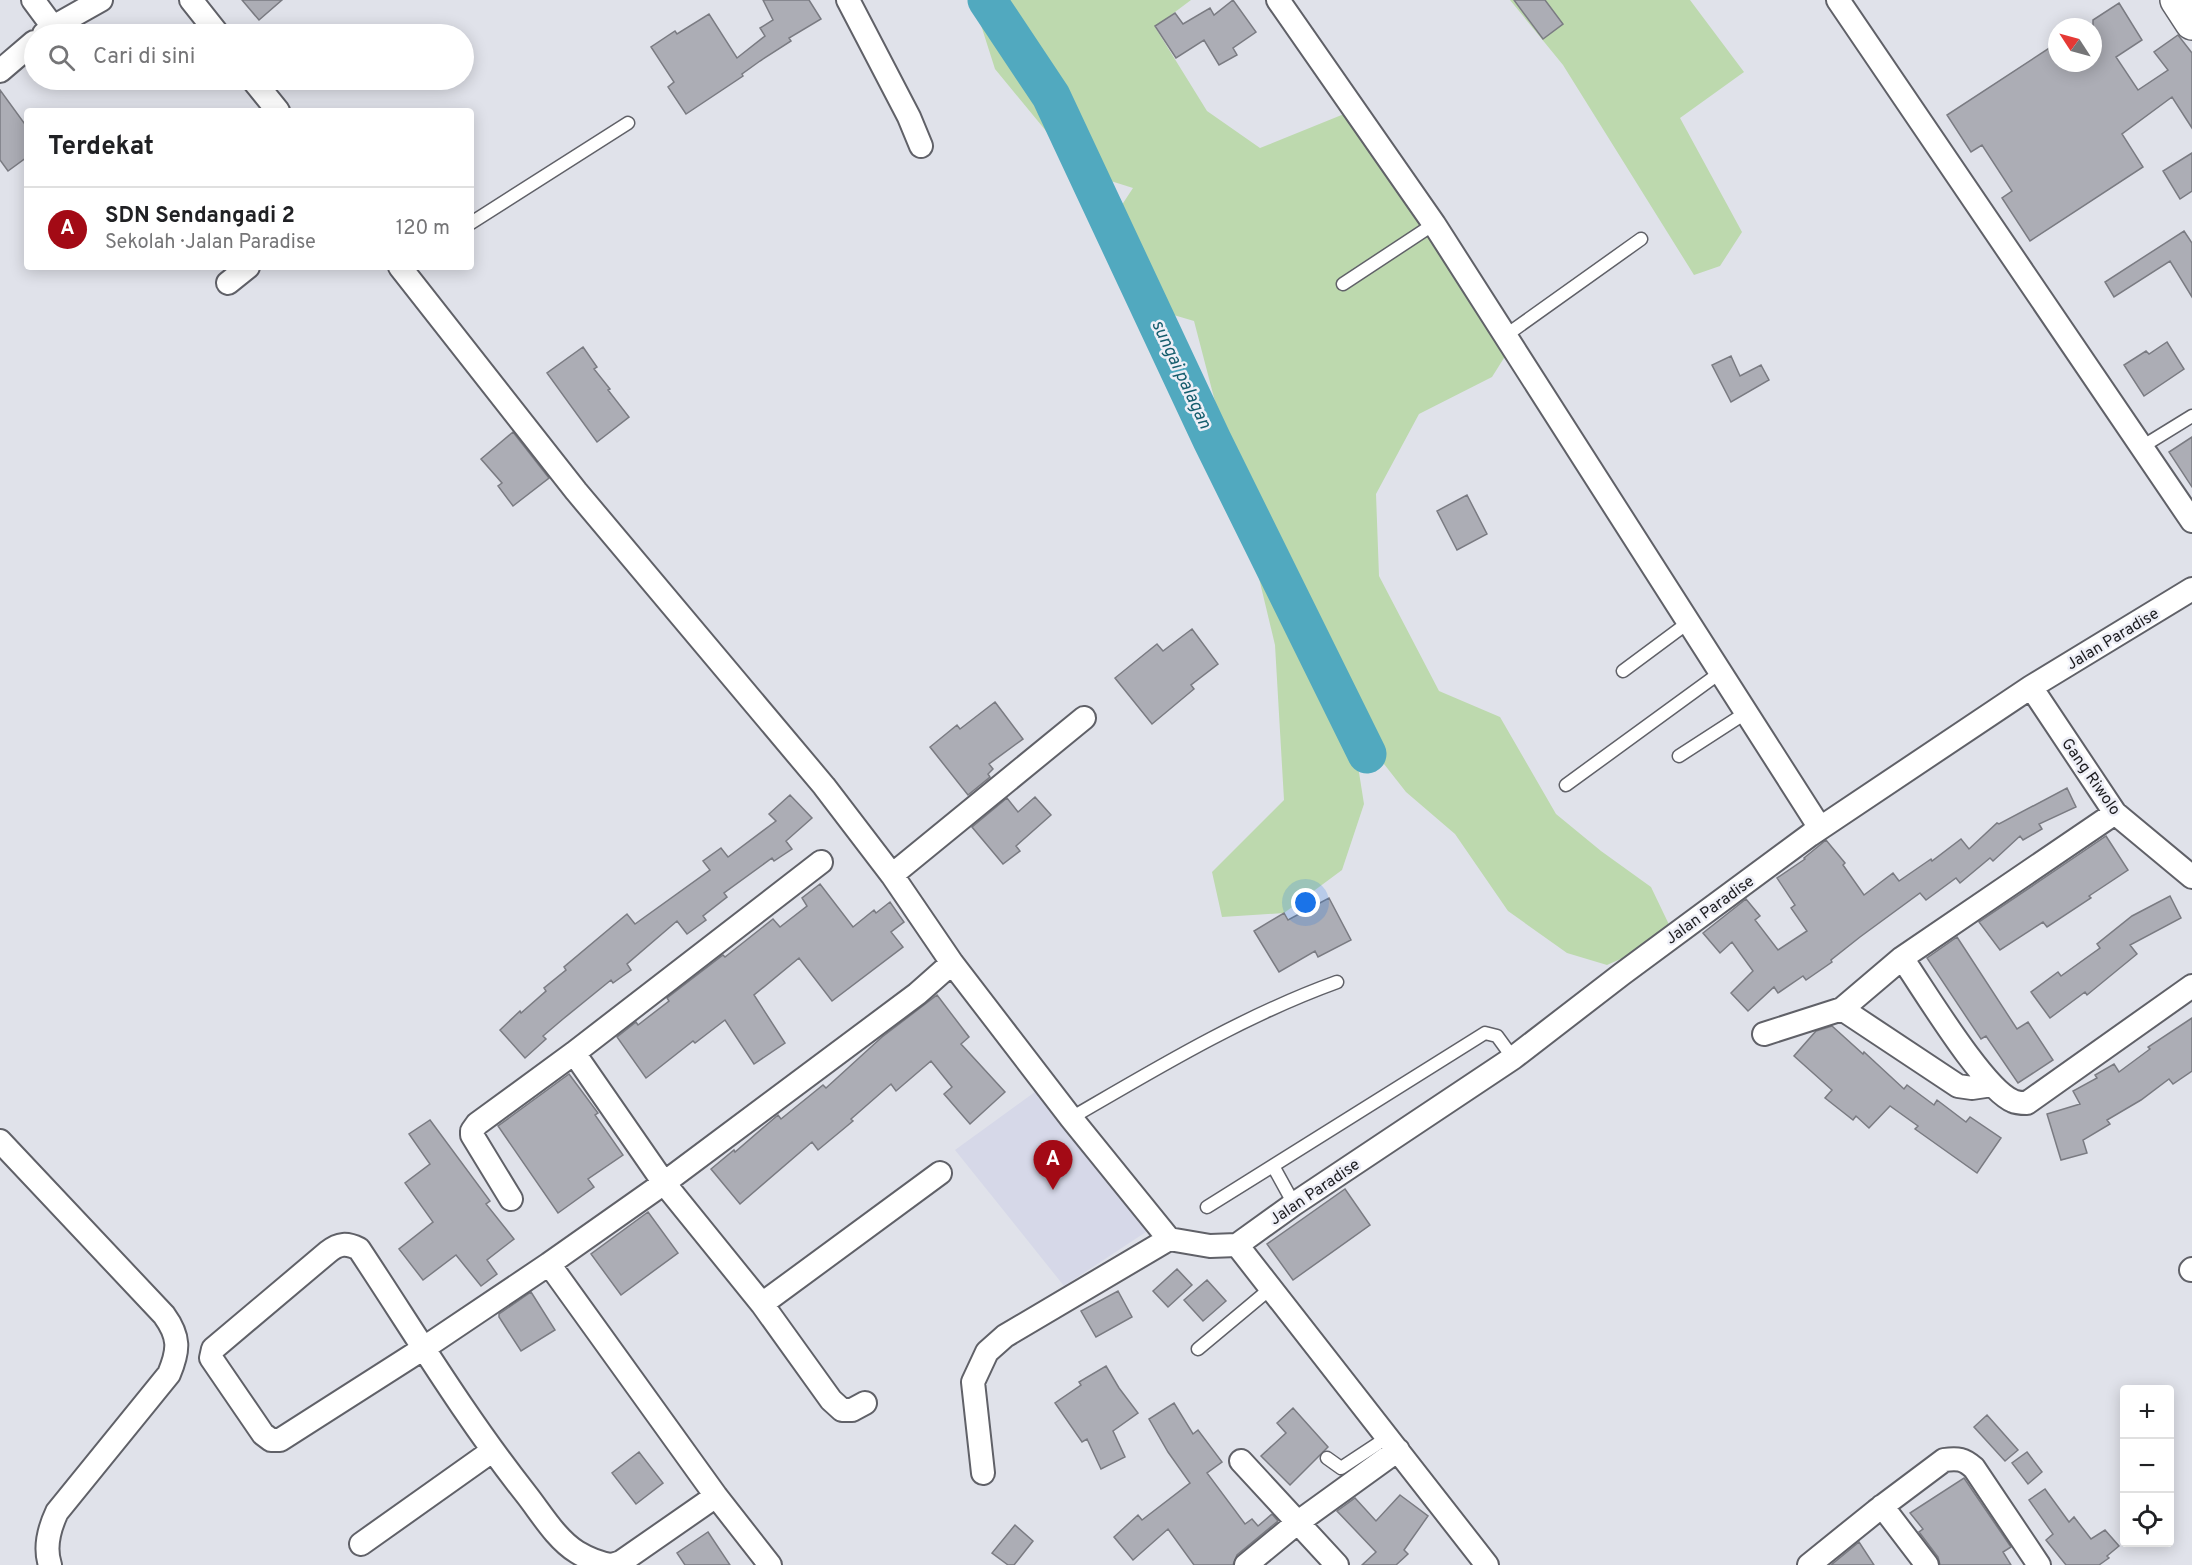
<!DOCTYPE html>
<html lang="id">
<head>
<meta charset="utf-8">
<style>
  :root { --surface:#fff; --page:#f6f6f6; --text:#202124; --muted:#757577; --line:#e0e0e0; --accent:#a30a15 }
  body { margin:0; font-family:Overpass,sans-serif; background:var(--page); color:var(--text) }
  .controls { position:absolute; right:18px; bottom:18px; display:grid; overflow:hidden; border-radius:6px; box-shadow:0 3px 15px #0003 }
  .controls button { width:54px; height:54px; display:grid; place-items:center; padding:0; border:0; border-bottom:2px solid var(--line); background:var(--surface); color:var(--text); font:30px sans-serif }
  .compass { position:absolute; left:2048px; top:18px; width:54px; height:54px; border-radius:50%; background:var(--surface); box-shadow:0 3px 15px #0003; rotate:306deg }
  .you { position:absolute; left:1306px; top:903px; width:21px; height:21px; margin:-15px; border:4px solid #fff; border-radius:50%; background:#1a73e8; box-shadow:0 0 0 9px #1a73e833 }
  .badge { display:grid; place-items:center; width:39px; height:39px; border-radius:50%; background:var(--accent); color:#fff; font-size:20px; font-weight:700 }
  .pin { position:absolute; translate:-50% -50px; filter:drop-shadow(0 2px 3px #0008) }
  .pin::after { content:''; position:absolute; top:32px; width:21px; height:18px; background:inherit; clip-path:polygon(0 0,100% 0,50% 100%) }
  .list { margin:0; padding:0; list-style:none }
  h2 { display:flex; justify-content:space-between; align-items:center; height:78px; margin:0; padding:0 24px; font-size:26px }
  h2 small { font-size:20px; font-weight:400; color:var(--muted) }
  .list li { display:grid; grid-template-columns:39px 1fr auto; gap:18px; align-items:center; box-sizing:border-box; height:84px; padding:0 24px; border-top:2px solid var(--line) }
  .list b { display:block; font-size:22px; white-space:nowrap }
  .list p { margin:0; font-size:20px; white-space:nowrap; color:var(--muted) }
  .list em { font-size:20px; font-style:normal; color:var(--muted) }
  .icon { flex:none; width:33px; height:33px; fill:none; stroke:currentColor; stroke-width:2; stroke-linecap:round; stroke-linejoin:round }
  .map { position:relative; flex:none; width:2192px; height:1565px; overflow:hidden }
  .search { position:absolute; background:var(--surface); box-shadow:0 3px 15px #0003; left:24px; top:24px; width:450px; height:66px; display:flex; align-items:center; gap:15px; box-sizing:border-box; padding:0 21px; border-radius:33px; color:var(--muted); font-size:22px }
  .panel { position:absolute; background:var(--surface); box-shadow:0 3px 15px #0003; left:24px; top:108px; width:450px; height:162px; border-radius:6px }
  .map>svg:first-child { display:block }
  .built { fill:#d6d8e8 }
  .green { fill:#bdd9ae }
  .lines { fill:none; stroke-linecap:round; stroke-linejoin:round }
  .river { stroke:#51a9bf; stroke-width:39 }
  .building { fill:#acadb5; stroke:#7a7b82; stroke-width:1.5 }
  .service-casing { stroke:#606168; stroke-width:15 }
  .minor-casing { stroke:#606168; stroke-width:26 }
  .primary-casing { stroke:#606168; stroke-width:36 }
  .service { stroke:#fff; stroke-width:12 }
  .minor { stroke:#fff; stroke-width:22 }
  .primary { stroke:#fff; stroke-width:33 }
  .labels { text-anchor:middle; stroke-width:5; stroke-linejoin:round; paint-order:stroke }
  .street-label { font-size:16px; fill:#1c1c1f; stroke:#eeeff7 }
  .water-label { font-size:18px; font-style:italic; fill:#155d6d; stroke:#eeeff7 }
</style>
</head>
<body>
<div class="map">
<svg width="2192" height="1565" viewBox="0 0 2192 1565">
  <rect width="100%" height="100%" fill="#e0e2ea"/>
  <!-- built -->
  <path class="built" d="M 1039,1089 L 1149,1230 L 1064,1286 L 955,1150 Z"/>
  <!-- green -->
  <path class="green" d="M 973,0 L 1191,0 L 1155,27 L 1207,111 L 1260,148 L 1349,112 L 1509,350 L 1492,377 L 1419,414 L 1376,494 L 1379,576 L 1439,691 L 1500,717 L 1556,814 L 1601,851 L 1651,887 L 1674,935 L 1607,965 L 1567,953 L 1508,911 L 1455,834 L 1406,792 L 1351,722 L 1364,804 L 1342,870 L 1284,913 L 1222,917 L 1212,872 L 1284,800 L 1275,645 L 1236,482 L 1194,321 L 1150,308 L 1104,232 L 1133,188 L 1079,171 L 995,69 Z
    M 1510,0 L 1690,0 L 1744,72 L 1680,118 L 1742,232 L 1720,266 L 1694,275 L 1563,65 Z"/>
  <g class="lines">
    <!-- river -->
    <path class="river" d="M 987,0 L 1051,96 L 1212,440 L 1367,754"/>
  </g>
  <!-- building -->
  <path class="building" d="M 242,0 L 282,0 L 259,20 Z
    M 763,0 L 809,0 L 821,19 L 789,38 L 791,41 L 760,61 L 742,74 L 743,76 L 686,114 L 668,87 L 674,82 L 651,47 L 675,31 L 677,34 L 709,14 L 737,58 L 765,36 L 760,28 L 773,20 Z
    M 1233,0 L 1256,32 L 1233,48 L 1237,55 L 1219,65 L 1204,40 L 1176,58 L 1155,26 L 1175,13 L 1183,24 L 1210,8 L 1214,15 Z
    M 1514,0 L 1545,0 L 1563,24 L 1543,39 Z
    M 2119,3 L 2142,40 L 2116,57 L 2138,90 L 2168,70 L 2154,52 L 2178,35 L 2192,53 L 2192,128 L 2172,97 L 2122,134 L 2143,167 L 2030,241 L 2002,198 L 2012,191 L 1982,145 L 1971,152 L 1947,115 L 2057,43 L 2057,63 L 2093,63 L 2093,20 Z
    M 0,90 L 27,127 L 27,157 L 8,171 L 0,160 Z
    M 2192,153 L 2192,191 L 2180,199 L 2163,171 Z
    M 2184,231 L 2192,243 L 2192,297 L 2170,261 L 2114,297 L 2105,282 Z
    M 2167,342 L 2184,369 L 2144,396 L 2124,365 L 2146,351 L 2149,354 Z
    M 583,347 L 597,367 L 594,369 L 610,389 L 608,390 L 629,417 L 597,442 L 547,373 Z
    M 1731,356 L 1740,376 L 1761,365 L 1769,380 L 1731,402 L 1712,365 Z
    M 513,432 L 549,478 L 513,506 L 498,486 L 502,483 L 481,459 Z
    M 2192,437 L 2192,487 L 2169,452 Z
    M 1467,495 L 1487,534 L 1457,550 L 1437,511 Z
    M 1192,629 L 1218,664 L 1191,685 L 1194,689 L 1152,724 L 1115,678 L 1157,644 L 1163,651 Z
    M 995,702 L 1023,739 L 989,764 L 993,769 L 988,774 L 990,777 L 968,795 L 930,747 L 957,725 L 960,729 Z
    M 2067,788 L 2076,807 L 2039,824 L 2042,829 L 2023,840 L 2020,836 L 1993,861 L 1990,858 L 1960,883 L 1956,878 L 1926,900 L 1920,893 L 1860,937 L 1831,960 L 1832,962 L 1806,980 L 1803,976 L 1778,993 L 1774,987 L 1748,1011 L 1731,993 L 1753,971 L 1732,942 L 1720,953 L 1703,933 L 1746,899 L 1760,916 L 1755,920 L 1778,950 L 1807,931 L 1791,908 L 1795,905 L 1777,878 L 1805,859 L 1804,858 L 1826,840 L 1845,863 L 1843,865 L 1864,895 L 1893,873 L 1899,881 L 1931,859 L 1932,861 L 1961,839 L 1969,849 L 1997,823 L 1999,824 Z
    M 790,795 L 812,818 L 786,841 L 792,849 L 774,861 L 772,858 L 724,893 L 727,897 L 703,916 L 706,920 L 687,934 L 677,921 L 627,964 L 631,970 L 613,983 L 611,980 L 563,1019 L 543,1036 L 546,1039 L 525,1058 L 500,1030 L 520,1011 L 521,1013 L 546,991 L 544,988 L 566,970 L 564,967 L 627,914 L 635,924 L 710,870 L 703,861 L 721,848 L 728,857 L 776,821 L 769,814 Z
    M 1035,797 L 1051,815 L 1016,846 L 1020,851 L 1003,864 L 972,827 L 1007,798 L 1018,812 Z
    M 2106,836 L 2128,870 L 2089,896 L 2091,898 L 2047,927 L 2043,922 L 2000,950 L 1979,922 Z
    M 820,884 L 853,927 L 874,910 L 876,913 L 890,902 L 904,922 L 891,932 L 903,947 L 832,1001 L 799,958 L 754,995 L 785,1043 L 754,1064 L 725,1020 L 695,1043 L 693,1041 L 646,1078 L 617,1037 L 636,1022 L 638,1025 L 669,1001 L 667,998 L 723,955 L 725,957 L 773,919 L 780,927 L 807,906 L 802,898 Z
    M 2170,896 L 2181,918 L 2130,945 L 2137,954 L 2087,995 L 2085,992 L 2050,1018 L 2031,992 L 2058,972 L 2061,976 L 2100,948 L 2097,944 L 2132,916 Z
    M 1329,898 L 1351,940 L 1318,957 L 1315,951 L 1279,972 L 1254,931 L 1284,913 L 1288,920 Z
    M 1957,937 L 2017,1029 L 2028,1022 L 2053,1060 L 2018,1083 L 1986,1036 L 1981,1039 L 1927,958 Z
    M 937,995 L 969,1037 L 961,1044 L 1005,1092 L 970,1124 L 944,1094 L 952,1087 L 931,1061 L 896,1091 L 891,1084 L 851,1119 L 853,1121 L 818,1150 L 812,1142 L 740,1204 L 711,1169 L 734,1150 L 735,1152 L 778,1115 L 781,1119 L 823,1085 L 826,1088 L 882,1037 Z
    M 2192,1018 L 2192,1071 L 2173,1084 L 2169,1079 L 2141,1100 L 2107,1120 L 2110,1124 L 2083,1140 L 2087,1153 L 2061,1160 L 2047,1114 L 2080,1104 L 2073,1091 L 2097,1078 L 2095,1075 L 2114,1064 L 2119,1072 L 2150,1049 L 2148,1047 Z
    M 1832,1026 L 1863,1054 L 1864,1052 L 1904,1089 L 1907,1085 L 1934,1105 L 1937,1100 L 1966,1122 L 1970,1117 L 2001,1138 L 1977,1173 L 1915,1129 L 1918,1126 L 1890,1106 L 1869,1128 L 1856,1116 L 1853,1120 L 1825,1098 L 1832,1090 L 1794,1056 L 1816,1031 Z
    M 569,1074 L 598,1113 L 595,1115 L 623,1155 L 588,1179 L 594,1187 L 558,1213 L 498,1126 Z
    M 430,1120 L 490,1201 L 486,1204 L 514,1239 L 487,1260 L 497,1274 L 481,1286 L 456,1255 L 423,1280 L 399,1249 L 433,1222 L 405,1183 L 430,1164 L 409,1134 Z
    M 1345,1189 L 1370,1225 L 1293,1280 L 1267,1244 Z
    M 648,1212 L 678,1253 L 621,1295 L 591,1254 Z
    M 1177,1269 L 1192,1285 L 1168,1307 L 1153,1291 Z
    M 1207,1280 L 1226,1301 L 1203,1321 L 1184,1300 Z
    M 1118,1291 L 1132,1317 L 1096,1337 L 1081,1311 Z
    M 531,1292 L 555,1330 L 521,1351 L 499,1317 L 499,1314 Z
    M 1106,1366 L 1119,1388 L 1138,1413 L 1113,1431 L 1125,1457 L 1101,1469 L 1087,1439 L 1082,1442 L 1055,1403 L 1081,1385 L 1079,1382 Z
    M 1174,1403 L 1193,1434 L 1198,1430 L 1222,1462 L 1207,1473 L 1245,1524 L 1252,1519 L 1258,1526 L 1272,1514 L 1278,1521 L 1237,1555 L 1233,1565 L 1194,1565 L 1168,1529 L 1133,1560 L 1114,1537 L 1138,1515 L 1142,1520 L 1190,1483 L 1168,1452 L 1149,1419 Z
    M 1293,1408 L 1328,1447 L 1290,1485 L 1261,1456 L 1286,1433 L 1277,1423 Z
    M 1987,1415 L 2018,1450 L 2005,1461 L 1974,1427 Z
    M 639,1452 L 663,1483 L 636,1504 L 612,1473 Z
    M 2027,1452 L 2042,1472 L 2028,1484 L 2012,1463 Z
    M 1964,1478 L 2011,1547 L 2003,1552 L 2011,1565 L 1940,1565 L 1938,1557 L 1919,1532 L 1923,1529 L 1910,1513 Z
    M 2045,1489 L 2069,1522 L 2074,1517 L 2091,1539 L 2105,1530 L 2119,1546 L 2107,1556 L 2109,1558 L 2099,1565 L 2066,1565 L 2046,1540 L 2053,1534 L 2029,1500 Z
    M 1400,1495 L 1428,1516 L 1404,1550 L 1408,1554 L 1396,1565 L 1362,1565 L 1376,1552 L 1337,1511 L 1355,1498 L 1376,1521 Z
    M 1015,1525 L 1033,1541 L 1014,1565 L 1008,1565 L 992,1553 Z
    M 708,1532 L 730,1565 L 685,1565 L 677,1553 Z
    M 1859,1542 L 1874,1565 L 1831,1565 Z"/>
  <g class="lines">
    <defs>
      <path id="service" d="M 471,223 L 628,123
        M 1343,284 L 1434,224
        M 1505,336 L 1641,239
        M 2140,448 L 2192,416
        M 1623,671 L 1689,622
        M 1679,756 L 1747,712
        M 1566,785 L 1721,672
        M 1071,1118 C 1157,1068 1243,1016 1337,982
        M 1273,1166 L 1294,1204
        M 1207,1207 L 1485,1033 L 1497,1036 L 1513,1058
        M 1198,1349 L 1271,1288
        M 1327,1458 L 1341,1468 L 1388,1437"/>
      <path id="minor" d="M 33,0 L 53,27
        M 191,0 L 218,34
        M 848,0 L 909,117 L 921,146
        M 1278,0 L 1434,224 L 1820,828
        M 1838,0 L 2192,521
        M 44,34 L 53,27 L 101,0
        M 0,71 L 34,42
        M 253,80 L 278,111
        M 400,267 L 576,491 L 824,786 L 892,875 L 952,963 L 1071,1118 L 1169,1239 L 1210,1246 L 1237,1245
        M 228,283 L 248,267
        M 2031,687 L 2115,813 L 2192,877
        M 892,875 L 1084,718
        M 1902,958 C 1923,988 1983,1089 2013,1101 C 2017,1103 2023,1103 2027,1103 L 2192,986
        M 1842,1009 L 1958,1086 L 1972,1088 L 1992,1085
        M 1764,1034 L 1842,1009 L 1902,958 L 2115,813
        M 574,1053 L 664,1183 L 762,1304 L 831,1400 L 842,1410 L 852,1410 L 865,1403
        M 0,1141 L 164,1315 C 180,1337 179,1350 169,1374 L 57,1512 C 49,1529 44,1547 50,1565
        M 511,1199 L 472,1135 L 472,1131 L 477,1124 L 574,1053 L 821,862
        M 1237,1245 L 1294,1204 L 1513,1058 L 1622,974 L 1810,835 L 2031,687 L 2192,589
        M 1237,1245 L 1487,1565
        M 549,1264 L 424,1348 L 280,1440 L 271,1440 L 263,1434 L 211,1358 L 213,1349 L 328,1252 C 339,1243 347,1243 359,1249 C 414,1332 465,1417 526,1494 C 541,1513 556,1539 577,1552 C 587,1558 599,1563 611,1565
        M 2191,1270 L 2192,1269
        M 762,1304 L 940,1173
        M 1241,1461 L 1337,1565
        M 983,1473 L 973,1382 L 987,1352 L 1005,1336 L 1169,1239
        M 1882,1506 L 1927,1565
        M 361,1544 L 492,1451
        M 612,1565 L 621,1562 L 716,1496
        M 770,1565 L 716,1496 L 549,1264 L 664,1183 L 917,994 L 952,963
        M 1246,1565 L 1297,1523 L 1398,1450
        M 1809,1565 L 1876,1511 L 1944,1460 C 1958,1458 1964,1459 1974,1468 L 2039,1565"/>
      <path id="primary" d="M 2177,0 L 2192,23"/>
    </defs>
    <!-- service casing -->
    <use href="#service" class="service-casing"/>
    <!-- minor casing -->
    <use href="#minor" class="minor-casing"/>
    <!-- primary casing -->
    <use href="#primary" class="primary-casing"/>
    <!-- service -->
    <use href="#service" class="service"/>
    <!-- minor -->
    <use href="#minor" class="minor"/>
    <!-- primary -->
    <use href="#primary" class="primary"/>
  </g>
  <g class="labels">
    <!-- street labels -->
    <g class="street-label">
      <text transform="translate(2112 638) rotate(-31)" y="6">Jalan Paradise</text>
      <text transform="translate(2092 776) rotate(55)" y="6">Gang Riwolo</text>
      <text transform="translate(1709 909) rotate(-36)" y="6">Jalan Paradise</text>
      <text transform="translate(1314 1191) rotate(-34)" y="6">Jalan Paradise</text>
    </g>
    <!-- water labels -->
    <g class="water-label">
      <text transform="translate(1182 374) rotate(65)" y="6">sungai palagan</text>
    </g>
  </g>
</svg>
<div class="controls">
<button>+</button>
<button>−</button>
<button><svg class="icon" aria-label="locate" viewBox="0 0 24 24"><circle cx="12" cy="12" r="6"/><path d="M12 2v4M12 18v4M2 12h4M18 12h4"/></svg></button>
</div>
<svg class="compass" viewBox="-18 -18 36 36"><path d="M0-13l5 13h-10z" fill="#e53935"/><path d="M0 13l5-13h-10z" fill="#757577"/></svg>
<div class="you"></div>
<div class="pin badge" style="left:1053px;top:1190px">A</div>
<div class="search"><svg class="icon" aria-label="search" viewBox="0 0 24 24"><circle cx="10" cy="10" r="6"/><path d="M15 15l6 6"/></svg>Cari di sini</div>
<section class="panel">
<h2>Terdekat<small></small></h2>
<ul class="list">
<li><span class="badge">A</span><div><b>SDN Sendangadi 2</b><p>Sekolah · Jalan Paradise</p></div><em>120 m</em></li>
</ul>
</section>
</div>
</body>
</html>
